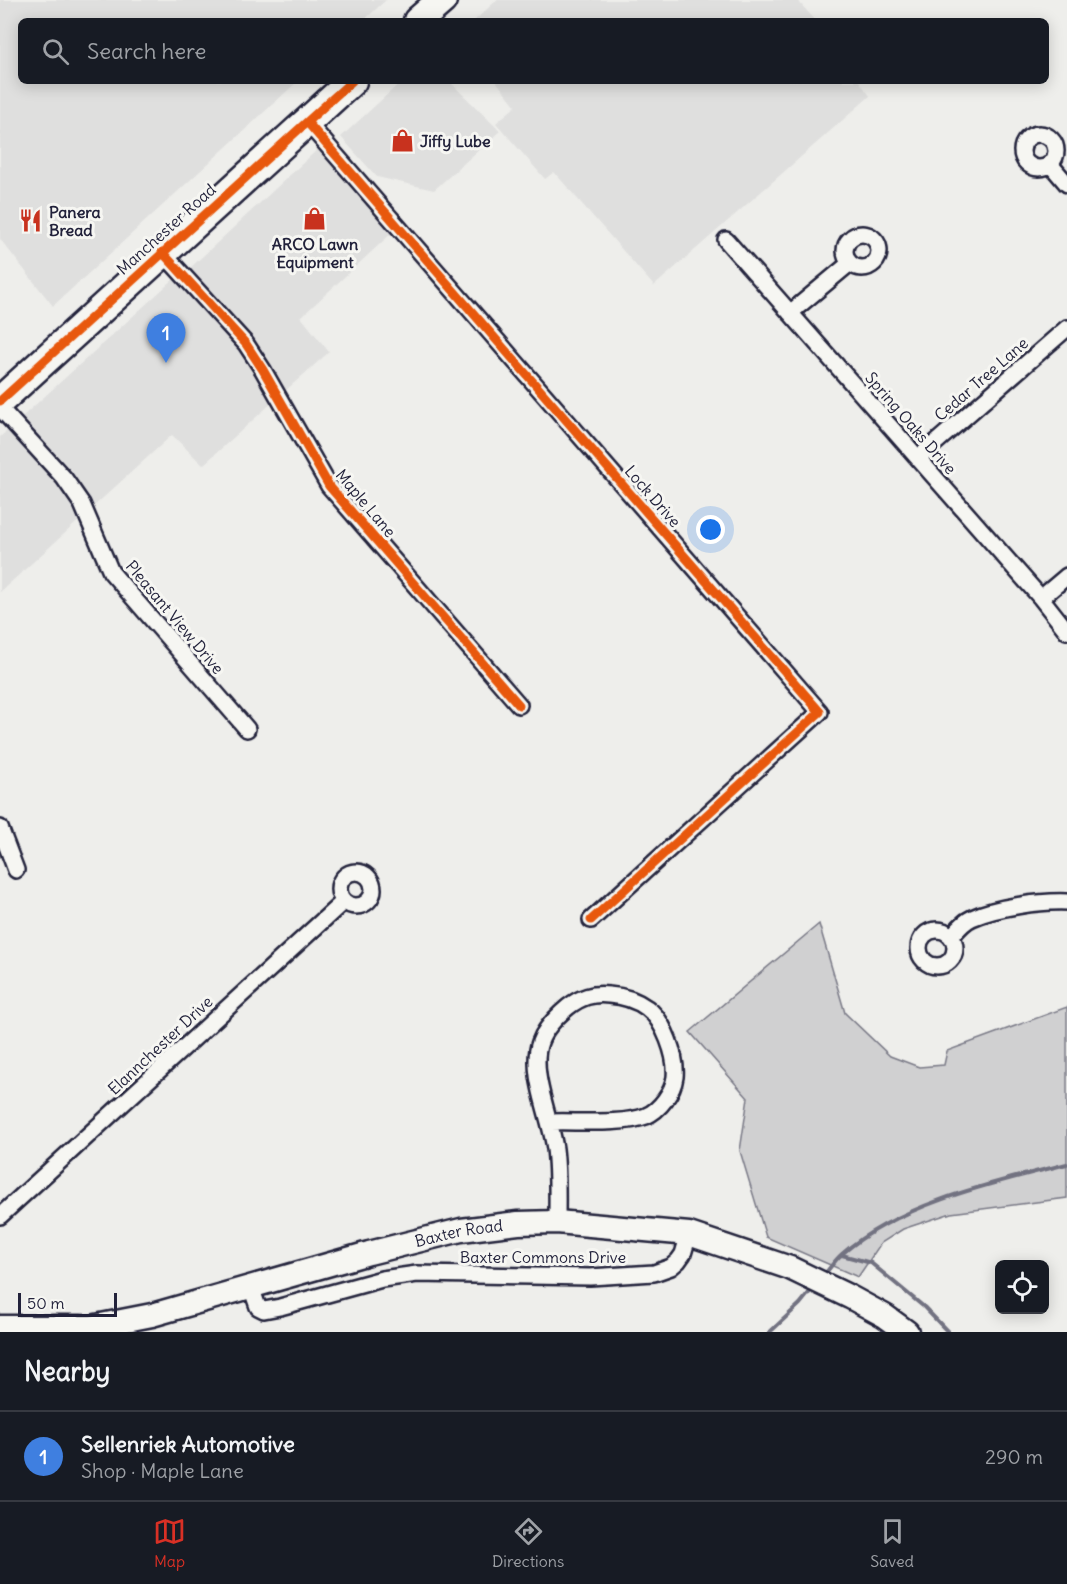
<!DOCTYPE html>
<html lang="en">
<head>
<meta charset="utf-8">
<style>
  :root { --surface:#171b24; --page:#242831; --text:#f1f3f6; --muted:#9ea1a6; --line:#363941; --accent:#d93025 }
  body { margin:0; font-family:Delius,sans-serif; background:var(--page); color:var(--text) }
  .controls { position:absolute; right:18px; bottom:18px; display:grid; overflow:hidden; border-radius:9px; box-shadow:0 3px 15px #0003 }
  .controls button { width:54px; height:54px; display:grid; place-items:center; padding:0; border:0; border-bottom:2px solid var(--line); background:var(--surface); color:var(--text); font:30px sans-serif }
  .scale { position:absolute; left:18px; bottom:15px; width:99px; box-sizing:border-box; padding-left:6px; border:3px solid #22223b; border-top:0; font-size:16px; line-height:21px; white-space:nowrap; color:#22223b; -webkit-text-stroke:4px #f6f6f2; paint-order:stroke }
  .you { position:absolute; left:711px; top:530px; width:21px; height:21px; margin:-15px; border:4px solid #fff; border-radius:50%; background:#1a73e8; box-shadow:0 0 0 9px #1a73e833 }
  .badge { display:grid; place-items:center; width:39px; height:39px; border-radius:50%; background:var(--accent); color:#fff; font-size:20px; font-weight:700 }
  .pin { position:absolute; translate:-50% -50px; filter:drop-shadow(0 2px 3px #0008) }
  .pin::after { content:''; position:absolute; top:32px; width:21px; height:18px; background:inherit; clip-path:polygon(0 0,100% 0,50% 100%) }
  .list { margin:0; padding:0; list-style:none }
  h2 { display:flex; justify-content:space-between; align-items:center; height:78px; margin:0; padding:0 24px; font-size:26px }
  h2 small { font-size:20px; font-weight:400; color:var(--muted) }
  .list li { display:grid; grid-template-columns:39px 1fr auto; gap:18px; align-items:center; box-sizing:border-box; height:90px; padding:0 24px; border-top:2px solid var(--line) }
  .list b { display:block; font-size:22px; white-space:nowrap }
  .list p { margin:0; font-size:20px; white-space:nowrap; color:var(--muted) }
  .list em { font-size:20px; font-style:normal; color:var(--muted) }
  .icon { flex:none; width:33px; height:33px; fill:none; stroke:currentColor; stroke-width:2; stroke-linecap:round; stroke-linejoin:round }
  .map { position:relative; flex:none; width:1067px; height:1332px; overflow:hidden }
  .search { position:absolute; background:var(--surface); box-shadow:0 3px 15px #0003; left:18px; right:18px; top:18px; height:66px; display:flex; align-items:center; gap:15px; box-sizing:border-box; padding:0 21px; border-radius:9px; color:var(--muted); font-size:22px }
  .sheet { height:168px; background:var(--surface) }
  nav { display:flex; justify-content:space-around; align-items:center; box-sizing:border-box; height:84px; border-top:2px solid var(--line); background:var(--surface); font-size:16px; color:var(--muted) }
  nav a { display:grid; justify-items:center; gap:3px }
  nav .on { color:var(--accent) }
  .map>svg:first-child { display:block }
  .built { fill:#dfdfde }
  .green { fill:#d0d0d1; stroke:#797986; stroke-width:1.5 }
  .lines { fill:none; stroke-linecap:round; stroke-linejoin:round }
  .stream { stroke:#727281; stroke-width:4 }
  .street-casing { stroke:#22223b; stroke-width:20 }
  .secondary-casing { stroke:#22223b; stroke-width:27 }
  .highway-casing { stroke:#22223b; stroke-width:33 }
  .street { stroke:#f6f6f2; stroke-width:15 }
  .secondary { stroke:#f6f6f2; stroke-width:22 }
  .highway { stroke:#f6f6f2; stroke-width:28 }
  .cycleway-casing { stroke:#f6f6f2; stroke-width:13 }
  .cycleway { stroke:#e8590c; stroke-width:9 }
  .labels { text-anchor:middle; stroke-width:6; stroke-linejoin:round; paint-order:stroke }
  .poi-label { font-size:16px; font-weight:bold; fill:#22223b; stroke:#f6f6f2; text-anchor:start }
  .street-label { font-size:16px; fill:#22223b; stroke:#f6f6f2 }
</style>
</head>
<body>
<div class="map">
<svg width="1067" height="1332" viewBox="0 0 1067 1332">
  <rect width="100%" height="100%" fill="#eeeeeb"/>
  <filter id="ink" filterUnits="userSpaceOnUse"><feTurbulence type="fractalNoise" baseFrequency=".0167" numOctaves="2"/><feDisplacementMap in="SourceGraphic" scale="12" xChannelSelector="R" yChannelSelector="G"/><feConvolveMatrix kernelMatrix="1 2 1 2 8 2 1 2 1" color-interpolation-filters="sRGB"/></filter>
  <g filter="url(#ink)">
    <!-- built -->
    <path class="built" d="M 0,0 L 386,0 L 363,21 L 21,21 L 21,81 L 298,81 L 53,306 L 0,239 Z
      M 497,0 L 797,0 L 816,21 L 474,21 Z
      M 402,81 L 449,81 L 500,131 L 434,190 L 377,177 L 341,137 Z
      M 496,81 L 859,81 L 870,96 L 654,286 L 554,172 L 545,179 L 496,123 L 516,106 Z
      M 319,148 L 394,231 L 301,317 L 329,352 L 285,391 L 264,358 L 189,269 Z
      M 176,277 L 240,347 L 274,401 L 203,465 L 172,435 L 93,507 L 72,471 L 22,417 Z
      M 9,429 L 77,502 L 85,515 L 0,592 L 0,437 Z"/>
    <!-- green -->
    <path class="green" d="M 819,924 L 845,1013 L 890,1056 L 919,1067 L 944,1065 L 947,1051 L 1067,1007 L 1067,1198 L 951,1213 L 903,1229 L 881,1243 L 858,1277 L 766,1237 L 740,1151 L 748,1098 L 690,1032 Z"/>
    <g class="lines">
      <!-- stream -->
      <path class="stream" d="M 842,1255 L 871,1263 L 924,1307 L 948,1332
        M 824,1275 C 830,1268 835,1260 842,1254 C 898,1204 995,1182 1067,1164
        M 770,1332 L 800,1304 L 813,1288"/>
      <defs>
        <path id="street" d="M 307,122 L 820,712 L 591,920
          M1022 151a17 17 0 1 1 34 0a17 17 0 1 1-34 0Z
          M 1050,164 L 1067,184
          M845 251a17 17 0 1 1 34 0a17 17 0 1 1-34 0Z
          M 726,240 L 1041,598 L 1067,631
          M 162,252 L 246,344 L 263,370 L 329,486 L 519,705
          M 790,313 L 850,263
          M 0,408 L 64,478 L 82,504 L 111,572 L 247,729
          M 918,458 L 1067,328
          M 1041,598 L 1067,576
          M 0,828 L 16,870
          M339 889a17 17 0 1 1 34 0a17 17 0 1 1-34 0Z
          M919 948a18 18 0 1 1 36 0a18 18 0 1 1-36 0Z
          M 951,937 C 957,930 963,922 972,918 C 996,907 1041,901 1067,902
          M 551,1122 C 576,1121 623,1125 646,1116 C 660,1110 673,1092 675,1077 C 677,1057 664,1020 647,1008 C 635,999 623,996 609,995 C 592,993 581,997 568,1007 C 556,1017 545,1028 540,1042 C 529,1072 551,1118 555,1149 C 558,1173 557,1198 557,1222
          M 0,1216 L 344,901
          M 251,1287 L 258,1307 L 264,1310 L 280,1307 L 382,1279 L 417,1274 L 590,1277 L 654,1273 L 671,1267 L 678,1261 L 683,1254 L 689,1234"/>
        <g id="secondary">
          <path id="s1" d="M 0,1327 L 91,1327 L 152,1315 L 369,1253 L 461,1230 L 518,1223 L 557,1222 L 689,1234 L 790,1268 L 850,1297 L 885,1316 L 907,1332"/>
        </g>
        <path id="highway" d="M 418,21 L 442,0
          M 0,401 L 352,81"/>
      </defs>
      <!-- street casing -->
      <use href="#street" class="street-casing"/>
      <!-- secondary casing -->
      <use href="#secondary" class="secondary-casing"/>
      <!-- highway casing -->
      <use href="#highway" class="highway-casing"/>
      <!-- street -->
      <use href="#street" class="street"/>
      <!-- secondary -->
      <use href="#secondary" class="secondary"/>
      <!-- highway -->
      <use href="#highway" class="highway"/>
      <defs>
        <path id="cycleway" d="M 307,122 L 820,712 L 591,920
          M 162,252 L 246,344 L 263,370 L 329,486 L 519,705
          M 0,401 L 352,81"/>
      </defs>
      <!-- cycleway casing -->
      <use href="#cycleway" class="cycleway-casing"/>
      <!-- cycleway -->
      <use href="#cycleway" class="cycleway"/>
    </g>
  </g>
  <!-- icons -->
  <defs>
    <symbol id="shop-bare" viewBox="-9 -9 18 18"><path d="M-5-2.5h2.3a2.7 3.5 0 0 1 5.4 0H5L5.5 6h-11ZM-1.5-2.5h3a1.5 2.3 0 0 0-3 0Z" fill="#c8321e" stroke="#f6f6f2" stroke-width="2.5" paint-order="stroke"/></symbol>
    <symbol id="restaurant-bare" viewBox="-9 -9 18 18"><path d="M-5-6h1v4h1v-4h1v4h1v-4h1v5L-1.5 .5V6h-2V.5L-5-1ZM5-6V6H3V1.5H1.5Q1.5-4 5-6Z" fill="#c8321e" stroke="#f6f6f2" stroke-width="2.5" paint-order="stroke"/></symbol>
  </defs>
  <g fill-rule="evenodd">
    <use href="#shop-bare" x="386" y="124" width="33" height="33"/>
    <use href="#shop-bare" x="298" y="202" width="33" height="33"/>
    <use href="#restaurant-bare" x="14" y="204" width="33" height="33"/>
  </g>
  <g class="labels">
    <!-- poi labels -->
    <g class="poi-label">
      <text x="420" y="147">Jiffy Lube</text>
      <text x="49" y="218">Panera<tspan x="49" dy="18">Bread</tspan></text>
      <text x="315" y="250" text-anchor="middle">ARCO Lawn<tspan x="315" dy="18">Equipment</tspan></text>
    </g>
    <!-- street labels -->
    <g class="street-label">
      <text transform="translate(166 229) rotate(-42)" y="6">Manchester Road</text>
      <text transform="translate(981 379) rotate(-41)" y="6">Cedar Tree Lane</text>
      <text transform="translate(911 423) rotate(49)" y="6">Spring Oaks Drive</text>
      <text transform="translate(653 496) rotate(49)" y="6">Lock Drive</text>
      <text transform="translate(366 503) rotate(50)" y="6">Maple Lane</text>
      <text transform="translate(175 617) rotate(50)" y="6">Pleasant View Drive</text>
      <text transform="translate(160 1045) rotate(-43)" y="6">Elannchester Drive</text>
      <text dy="6" stroke="none"><textPath href="#s1" startOffset="471">Baxter Road</textPath></text>
      <text x="543" y="1263">Baxter Commons Drive</text>
    </g>
  </g>
</svg>
<div class="controls">
<button><svg class="icon" aria-label="locate" viewBox="0 0 24 24"><circle cx="12" cy="12" r="6"/><path d="M12 2v4M12 18v4M2 12h4M18 12h4"/></svg></button>
</div>
<div class="scale">50 m</div>
<div class="you"></div>
<div class="pin badge" style="left:166px;top:363px;background:#3f7fe0">1</div>
<div class="search"><svg class="icon" aria-label="search" viewBox="0 0 24 24"><circle cx="10" cy="10" r="6"/><path d="M15 15l6 6"/></svg>Search here</div>
</div>
<section class="sheet">
<h2>Nearby<small></small></h2>
<ul class="list">
<li><span class="badge" style="background:#3f7fe0">1</span><div><b>Sellenriek Automotive</b><p>Shop · Maple Lane</p></div><em>290 m</em></li>
</ul>
</section>
<nav>
<a class="on"><svg class="icon" aria-label="map" viewBox="0 0 24 24"><path d="M3 6l6-2 6 2 6-2v14l-6 2-6-2-6 2zM9 4v14M15 6v14"/></svg>Map</a>
<a><svg class="icon" aria-label="directions" viewBox="0 0 24 24"><path d="M12 3l9 9-9 9-9-9zM9 14v-3h6M13 9l2 2-2 2"/></svg>Directions</a>
<a><svg class="icon" aria-label="saved" viewBox="0 0 24 24"><path d="M7 4h10v16l-5-4-5 4z"/></svg>Saved</a>
</nav>
</body>
</html>
